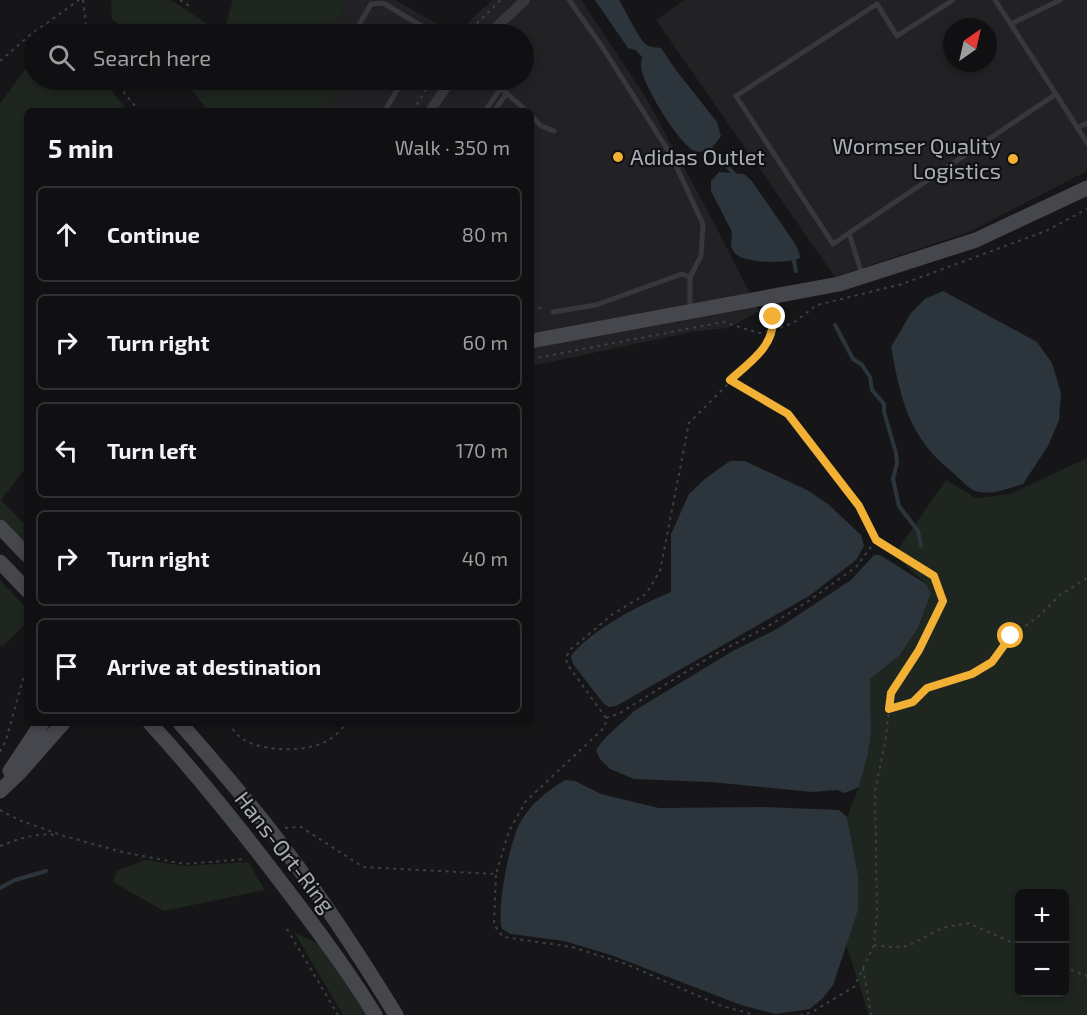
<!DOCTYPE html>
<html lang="en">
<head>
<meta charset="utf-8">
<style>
  :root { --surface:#101012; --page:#1e1e20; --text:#f1f3f6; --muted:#9c9d9f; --line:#303032 }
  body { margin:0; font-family:"Exo 2",sans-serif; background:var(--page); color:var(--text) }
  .controls { position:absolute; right:18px; bottom:18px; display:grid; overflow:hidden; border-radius:9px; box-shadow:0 3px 9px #0003 }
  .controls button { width:54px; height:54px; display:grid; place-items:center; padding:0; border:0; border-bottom:2px solid var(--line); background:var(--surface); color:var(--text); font:30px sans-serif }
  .compass { position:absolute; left:943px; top:18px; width:54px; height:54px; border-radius:50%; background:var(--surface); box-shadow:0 3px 9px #0003; rotate:34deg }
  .stop { position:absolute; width:18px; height:18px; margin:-14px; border:4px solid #f2b134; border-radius:50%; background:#fff }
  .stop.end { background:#f2b134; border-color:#fff; box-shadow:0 2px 6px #0008 }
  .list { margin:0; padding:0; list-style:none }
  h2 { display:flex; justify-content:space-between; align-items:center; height:78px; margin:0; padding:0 24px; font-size:26px }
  h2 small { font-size:20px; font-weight:400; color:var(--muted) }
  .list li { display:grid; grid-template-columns:39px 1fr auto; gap:18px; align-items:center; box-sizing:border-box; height:96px; margin:0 12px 12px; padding:0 12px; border:2px solid var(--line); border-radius:9px }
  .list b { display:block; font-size:22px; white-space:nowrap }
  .list em { font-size:20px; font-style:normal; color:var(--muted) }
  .icon { flex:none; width:33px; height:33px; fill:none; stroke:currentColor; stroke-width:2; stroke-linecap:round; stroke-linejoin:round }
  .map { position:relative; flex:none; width:1087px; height:1015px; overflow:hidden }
  .search { position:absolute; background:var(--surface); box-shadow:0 3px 9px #0003; left:24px; top:24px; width:510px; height:66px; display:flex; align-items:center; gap:15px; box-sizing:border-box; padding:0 21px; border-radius:33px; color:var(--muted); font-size:22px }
  .panel { position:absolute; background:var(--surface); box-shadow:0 3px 9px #0003; left:24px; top:108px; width:510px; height:618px; border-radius:9px }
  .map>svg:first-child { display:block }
  .built { fill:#222225; fill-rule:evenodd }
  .green { fill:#1e261f; fill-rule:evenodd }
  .water { fill:#2c353c }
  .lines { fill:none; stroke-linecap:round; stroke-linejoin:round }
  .stream { stroke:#2c353c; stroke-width:4 }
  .path { stroke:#3d3f44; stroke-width:2; stroke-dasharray:3 4.5; stroke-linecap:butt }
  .lane { stroke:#37383d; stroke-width:5 }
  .street { stroke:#37383d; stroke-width:10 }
  .secondary { stroke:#45474d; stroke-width:15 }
  .route { stroke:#f2b134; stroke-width:8 }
  .poi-dot { fill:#f2b134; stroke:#111113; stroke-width:2 }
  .labels { text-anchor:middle; stroke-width:4.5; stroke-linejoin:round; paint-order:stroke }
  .poi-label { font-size:22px; fill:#a8adb8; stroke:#111113; text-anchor:end }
  .street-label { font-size:22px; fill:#a8adb8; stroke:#111113 }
</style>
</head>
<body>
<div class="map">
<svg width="1087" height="1015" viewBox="0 0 1087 1015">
  <rect width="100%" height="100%" fill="#161618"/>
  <!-- built -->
  <path class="built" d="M 349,0 L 395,0 L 456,34 L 492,0 L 581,0 L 646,98 L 713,221 L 759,311 L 728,328 L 692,332 L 531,366 L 531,111 L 325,111 L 339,87 L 327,80 L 524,80 L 524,34 L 328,34 Z
    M 685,0 L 1087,0 L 1087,171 L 969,232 L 835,277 L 656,20 ZM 952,27 L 988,27 L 988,63 L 952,63 Z"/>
  <!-- green -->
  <path class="green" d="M 111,0 L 171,0 L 212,27 L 213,34 L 131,34 L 112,19 Z
    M 233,0 L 349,0 L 328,34 L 223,34 Z
    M 34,57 L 34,80 L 103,80 L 128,111 L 27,111 L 27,466 L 1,500 L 27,527 L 27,548 L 0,519 L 0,104 Z
    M 184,80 L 327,80 L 339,87 L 325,111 L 208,111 Z
    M 1087,458 L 1087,1015 L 869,1015 L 846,944 L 858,910 L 858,876 L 847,817 L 859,787 L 868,754 L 871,732 L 870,679 L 900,655 L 918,628 L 931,593 L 926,584 L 894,555 L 946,480 L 976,498 L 1010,494 ZM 1020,894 L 1064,894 L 1064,992 L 1020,992 Z
    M 0,580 L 27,609 L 27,622 L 2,647 L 0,644 Z
    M 145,860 L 184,866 L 248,862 L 265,890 L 164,911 L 113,882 L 117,871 Z
    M 294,932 L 320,945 L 366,1015 L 343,1015 Z"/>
  <!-- water -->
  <path class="water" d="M 595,0 L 619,0 C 625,9 640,42 647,45 C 651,48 656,47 661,48 L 676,70 L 717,122 L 721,136 C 716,144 707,155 695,151 C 679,145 641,82 641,66 C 641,63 642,60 642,57 L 636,50 L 628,48 Z
    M 719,172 L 744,174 L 751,180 L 794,242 L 799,252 L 800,258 C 788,264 747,263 737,255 C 734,253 733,250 731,247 L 732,232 L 711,191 L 711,181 Z
    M 943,291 L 1037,342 L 1052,363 L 1061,393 L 1059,420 L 1048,446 L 1023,484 C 1008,488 989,497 973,490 C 966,486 958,477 952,472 C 908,436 901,400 891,347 L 911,313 L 925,299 Z
    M 730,461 L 745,461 L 807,490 L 828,504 L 861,535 L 864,546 L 856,560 L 809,596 L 616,706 L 609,707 L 604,704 L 573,664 L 571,656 C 591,630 641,604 671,592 L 671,534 L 689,494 L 706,478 Z
    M 874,555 L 880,555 L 926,584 L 931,593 L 918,628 L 900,655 L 870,679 L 871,732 L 868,754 L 859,787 L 845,793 L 837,790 L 812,792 L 711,782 L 634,779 L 610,769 L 600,759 L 596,750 C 606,734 622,724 634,711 L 731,652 L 777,629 L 851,580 Z
    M 565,780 L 575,781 L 601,794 L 659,808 L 764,807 L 839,810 L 847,817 L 858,876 L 858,910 L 833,985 L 823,998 L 810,1009 L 776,1014 L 741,1005 L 611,955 L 564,941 L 511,934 L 502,929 C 496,909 510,839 521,821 C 530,805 549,789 565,780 Z"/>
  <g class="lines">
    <!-- stream -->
    <path class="stream" d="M 711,148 L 734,174
      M 794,261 L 796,271
      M 835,325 L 853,359 L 862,365 L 870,377 L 872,390 L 884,404 L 884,412 L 896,453 L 897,463 L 893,479 L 899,506 L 918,531 L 921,546
      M 0,888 L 15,880 L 46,871"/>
    <!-- path -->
    <path class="path" d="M 83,0 L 87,34
      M 180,0 L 192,8
      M 466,34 L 501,0
      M 0,61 L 30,35 L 79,0
      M 114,80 L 139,111
      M 413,111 L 426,89
      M 531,310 L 546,307
      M 531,359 L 723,322 L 759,333 L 774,330 L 793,323 L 817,305 L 902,284 L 1046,231 L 1087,209
      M 731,380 L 788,414 L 859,506 L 876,540 L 934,576 L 943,601 L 919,650 L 891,693 L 885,743 L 875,791 L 877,914 L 874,945 L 854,987 L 812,1012 L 801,1015
      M 889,709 L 913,702 L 927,688 L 972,674 L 992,662 L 1011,636 L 1038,617 L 1060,595 L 1087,578
      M 606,718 L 620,713 L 710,657 L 770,625 L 807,602 L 856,567 L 876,540
      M 228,723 C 233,729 237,736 244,740 C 265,752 310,753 330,739 C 336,736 342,728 347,723
      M 0,752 L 6,740 L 23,679 L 27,672
      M 0,810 L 19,820 L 64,836 L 122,852 L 184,864 L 246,859
      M 285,828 L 301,827 L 363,867 L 496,874 L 509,831 L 526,801 L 605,727 L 606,718 L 567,664 L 566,657 L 571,649 L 613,614 L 646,594 L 660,571 L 689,423 L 767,345 L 774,330 L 771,310
      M 0,846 C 20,838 36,833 58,835
      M 496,875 L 494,925 L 503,937 L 572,947 L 626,964 L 719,1005 L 755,1015
      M 287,929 L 338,1015
      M 874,945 L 890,947 L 908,946 L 942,928 L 968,923 L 1020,946
      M 1064,967 L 1087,976
      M 863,968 L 871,1015"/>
    <!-- lane -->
    <path class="lane" d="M 569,0 L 601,45 L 671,155 L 703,224 L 701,256 L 690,277 L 690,310
      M 995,0 L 1056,94
      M 1011,24 L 1060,0
      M 357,28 L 371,4 L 383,3 L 435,34
      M 427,80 L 444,90
      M 491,80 L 527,111
      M 386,109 L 403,80
      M 485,111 L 501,88
      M 494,111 L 507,93
      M 531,115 L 541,126 L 554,131
      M 1077,128 L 1087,123
      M 849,233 L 833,244 L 736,96 L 877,4 L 897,36 L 953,0
      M 862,274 L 849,233 L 1056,94 L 1087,143
      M 553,312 L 596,305 L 682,274 L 690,277"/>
    <!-- street -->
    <path class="street" d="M 489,34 L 525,0
      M 430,111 L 451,80"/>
    <!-- secondary -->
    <path class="secondary" d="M 531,341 L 839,284 L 976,240 L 1087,188
      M 0,527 L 27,555
      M 0,562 L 27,590
      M 150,723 C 201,779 248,838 293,898 C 322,936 350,974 375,1015
      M 180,723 C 216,764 251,804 283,847 C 324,901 361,958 396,1015
      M 10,771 L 42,723
      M 0,791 L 20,772 L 63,723"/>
  </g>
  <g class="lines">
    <!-- route -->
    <path class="route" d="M 773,317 C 775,346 750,362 730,380 L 788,414 L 859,506 L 876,540 L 934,576 L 943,601 L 919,650 L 891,693 L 889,709 L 913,702 L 927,688 L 972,674 L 992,662 L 1011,636"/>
  </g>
  <!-- markers -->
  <g class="poi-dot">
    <circle cx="618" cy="157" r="6"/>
    <circle cx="1013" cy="159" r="6"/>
  </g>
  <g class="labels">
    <!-- poi labels -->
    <g class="poi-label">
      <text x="1001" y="154">Wormser Quality<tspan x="1001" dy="25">Logistics</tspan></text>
      <text x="630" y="165" text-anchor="start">Adidas Outlet</text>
    </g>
    <!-- street labels -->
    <g class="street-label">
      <text transform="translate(285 852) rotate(52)" y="8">Hans-Ort-Ring</text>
    </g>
  </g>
</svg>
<div class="controls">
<button>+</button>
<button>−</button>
</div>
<svg class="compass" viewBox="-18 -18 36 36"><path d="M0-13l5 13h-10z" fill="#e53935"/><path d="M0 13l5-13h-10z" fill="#9c9d9f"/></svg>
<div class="stop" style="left:1011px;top:636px"></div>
<div class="stop end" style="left:773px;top:317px"></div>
<div class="search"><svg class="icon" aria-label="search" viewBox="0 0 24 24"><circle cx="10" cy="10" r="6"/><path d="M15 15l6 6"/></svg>Search here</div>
<section class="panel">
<h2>5 min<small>Walk · 350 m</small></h2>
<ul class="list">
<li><svg class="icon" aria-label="ahead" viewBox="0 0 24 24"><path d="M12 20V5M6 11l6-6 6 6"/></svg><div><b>Continue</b></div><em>80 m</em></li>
<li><svg class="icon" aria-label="right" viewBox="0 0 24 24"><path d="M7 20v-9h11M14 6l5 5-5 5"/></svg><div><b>Turn right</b></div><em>60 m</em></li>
<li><svg class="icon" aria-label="left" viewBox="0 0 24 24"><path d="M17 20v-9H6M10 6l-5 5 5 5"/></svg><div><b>Turn left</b></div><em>170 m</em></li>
<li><svg class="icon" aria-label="right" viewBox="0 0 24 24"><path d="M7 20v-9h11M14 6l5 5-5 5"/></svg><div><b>Turn right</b></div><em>40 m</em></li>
<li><svg class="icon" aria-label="arrive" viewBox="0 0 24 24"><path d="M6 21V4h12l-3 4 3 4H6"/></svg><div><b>Arrive at destination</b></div></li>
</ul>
</section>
</div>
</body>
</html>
